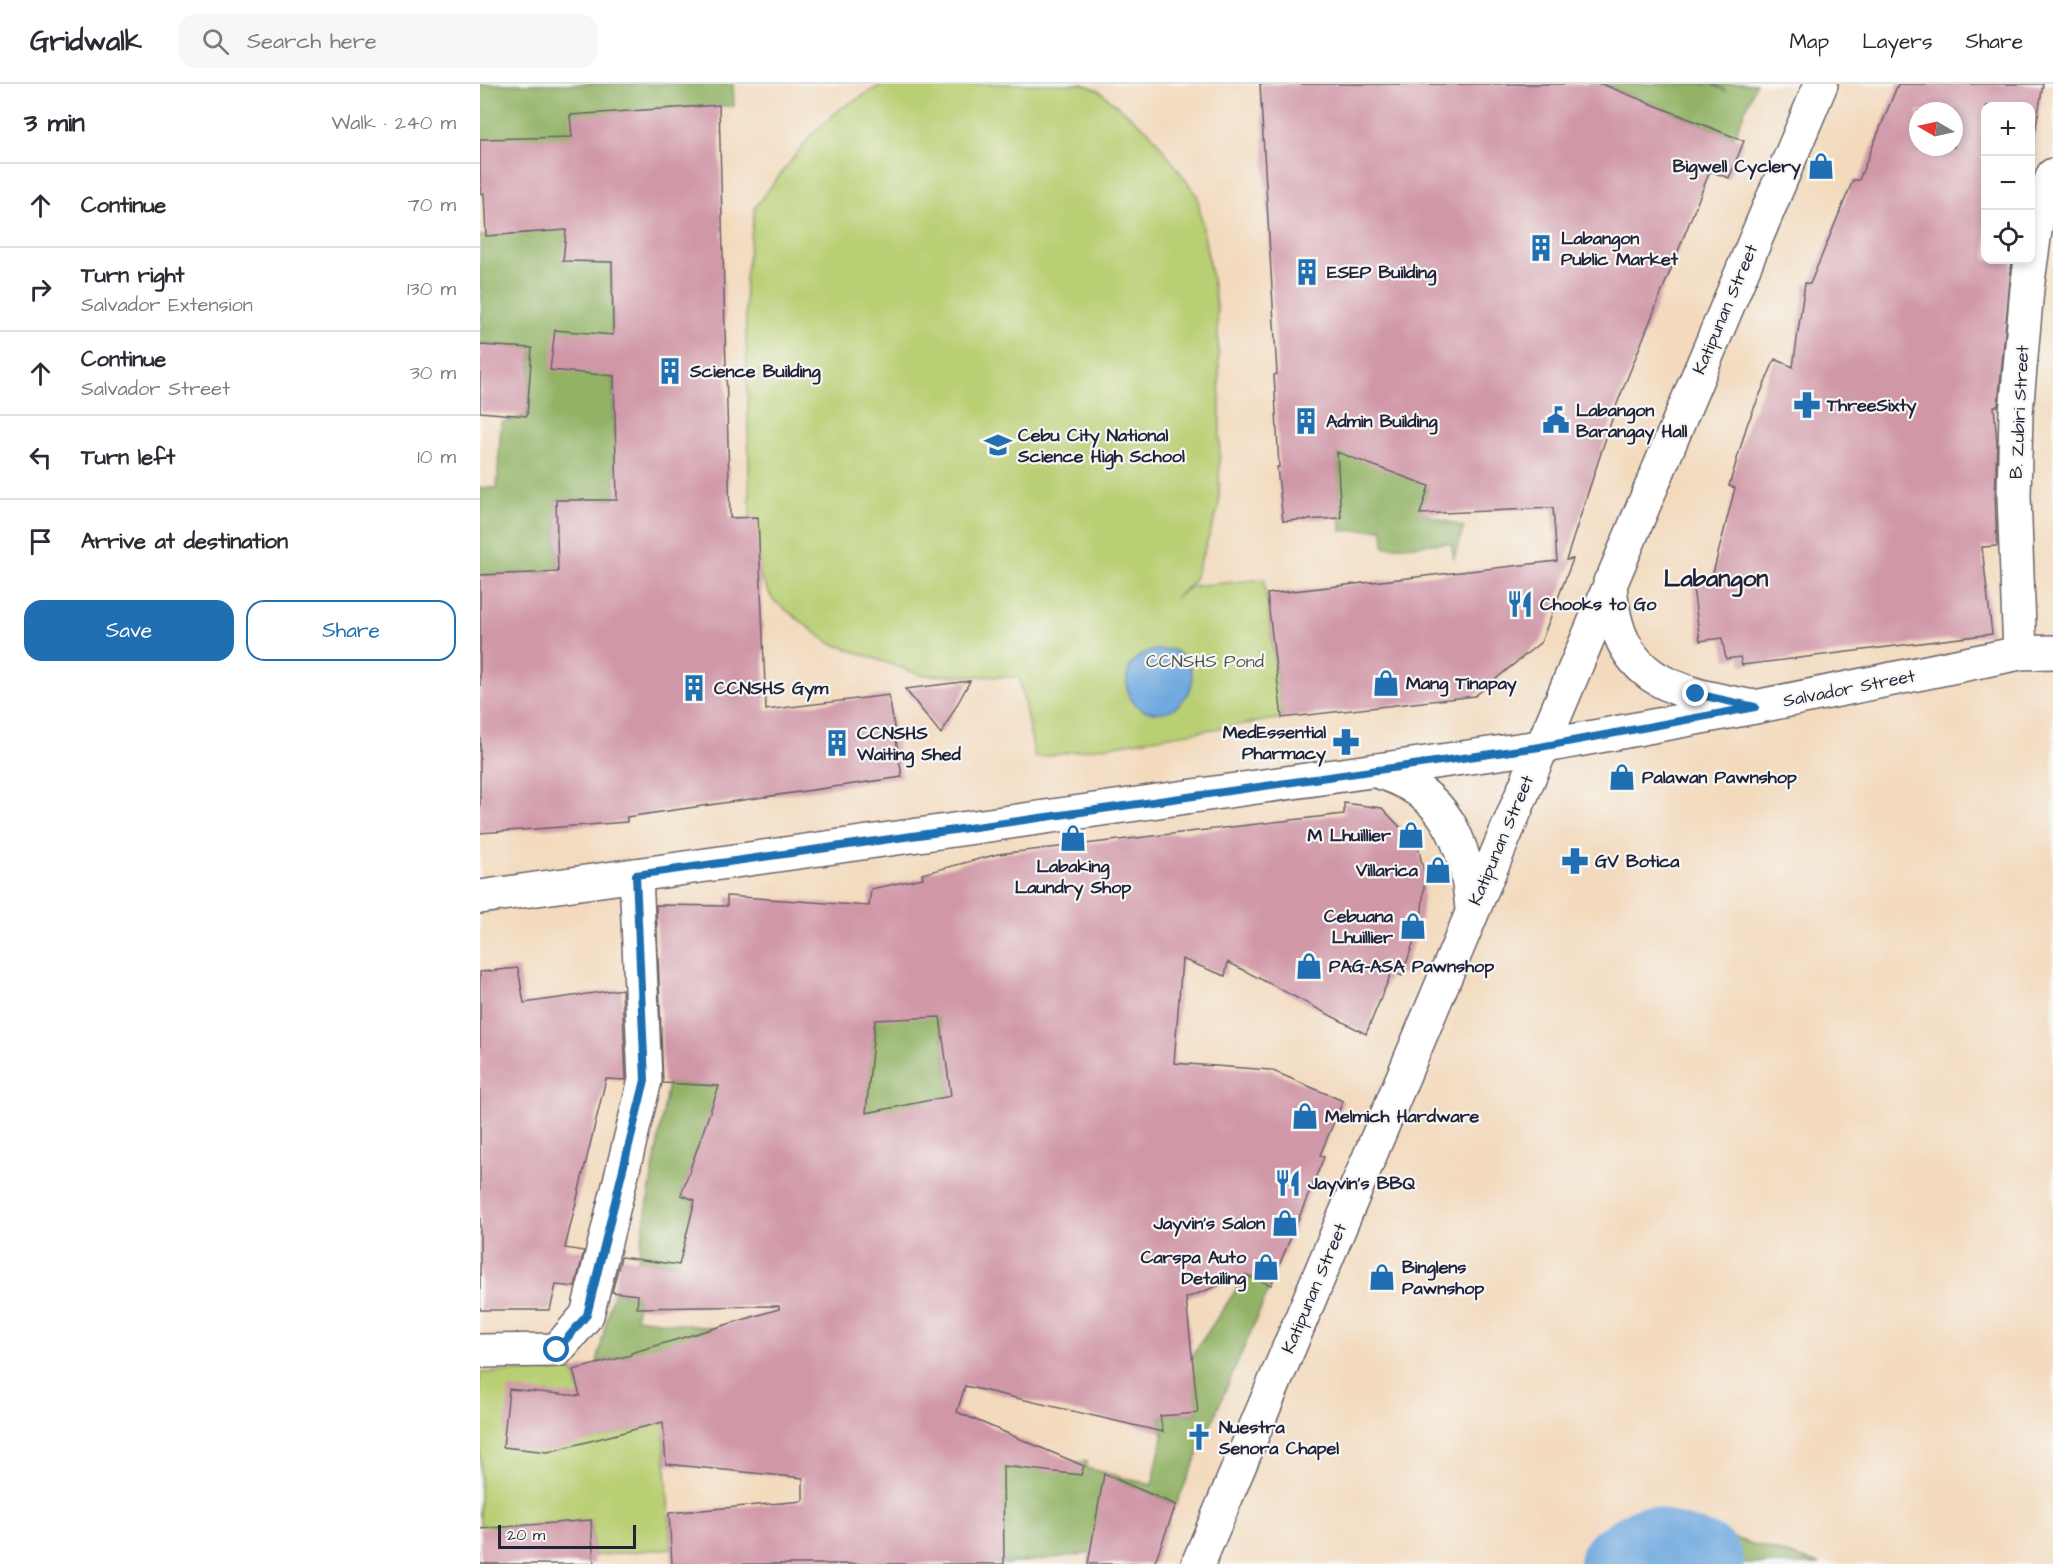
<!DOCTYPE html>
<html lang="en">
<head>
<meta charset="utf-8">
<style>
  :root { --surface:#fff; --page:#f7f7f7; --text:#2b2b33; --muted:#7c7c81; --line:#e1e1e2; --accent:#1f6fb2 }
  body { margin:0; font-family:"Architects Daughter",sans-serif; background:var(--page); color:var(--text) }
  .controls { position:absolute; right:18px; top:18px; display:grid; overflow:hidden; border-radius:12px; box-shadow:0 3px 9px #0003 }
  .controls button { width:54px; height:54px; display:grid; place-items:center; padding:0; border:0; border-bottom:2px solid var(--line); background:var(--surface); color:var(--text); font:30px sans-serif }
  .compass { position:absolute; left:1429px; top:18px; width:54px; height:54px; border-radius:50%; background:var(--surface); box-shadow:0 3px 9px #0003; rotate:279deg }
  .scale { position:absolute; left:18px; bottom:15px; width:138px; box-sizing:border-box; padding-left:6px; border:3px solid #22223b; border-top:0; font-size:16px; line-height:21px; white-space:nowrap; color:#22223b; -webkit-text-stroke:4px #f6f6f2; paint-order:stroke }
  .stop { position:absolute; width:18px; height:18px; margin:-14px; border:4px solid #1f6fb2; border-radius:50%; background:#fff }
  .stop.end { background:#1f6fb2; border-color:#fff; box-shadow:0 2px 6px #0008 }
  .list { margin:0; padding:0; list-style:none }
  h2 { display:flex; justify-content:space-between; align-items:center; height:78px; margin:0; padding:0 24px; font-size:26px }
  h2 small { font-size:20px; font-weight:400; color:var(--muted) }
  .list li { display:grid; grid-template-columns:39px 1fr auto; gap:18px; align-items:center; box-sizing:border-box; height:84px; padding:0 24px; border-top:2px solid var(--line) }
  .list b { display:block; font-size:22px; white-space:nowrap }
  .list p { margin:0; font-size:20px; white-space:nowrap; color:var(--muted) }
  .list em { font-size:20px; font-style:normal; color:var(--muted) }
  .actions { display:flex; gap:12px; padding:18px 24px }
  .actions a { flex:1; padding:14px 0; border:2px solid var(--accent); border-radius:18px; text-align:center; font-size:21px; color:var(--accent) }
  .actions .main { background:var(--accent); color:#fff }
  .icon { flex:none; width:33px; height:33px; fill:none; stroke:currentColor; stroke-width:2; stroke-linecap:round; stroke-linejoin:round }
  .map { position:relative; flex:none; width:1573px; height:1480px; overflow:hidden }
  header { display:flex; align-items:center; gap:36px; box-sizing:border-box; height:84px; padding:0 30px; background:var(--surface); border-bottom:2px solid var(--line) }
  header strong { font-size:28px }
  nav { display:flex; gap:33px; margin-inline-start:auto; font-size:21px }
  .search { width:420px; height:54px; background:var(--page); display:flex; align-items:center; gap:15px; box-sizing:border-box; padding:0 21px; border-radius:18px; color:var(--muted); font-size:22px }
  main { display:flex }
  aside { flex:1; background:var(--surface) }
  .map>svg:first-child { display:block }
  .green { fill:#b9cf73; stroke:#6e7857; stroke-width:1.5 }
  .forest { fill:#92b265; stroke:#5a6a50; stroke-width:1.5 }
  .water { fill:#70a9df; stroke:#49668d; stroke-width:1.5 }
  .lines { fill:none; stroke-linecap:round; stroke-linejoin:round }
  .river { stroke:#70a9df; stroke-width:82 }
  .building { fill:#d097a7; fill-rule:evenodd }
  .minor-casing { stroke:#6b6268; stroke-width:36 }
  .secondary-casing { stroke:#6b6268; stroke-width:36 }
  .minor { stroke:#fff; stroke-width:33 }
  .secondary { stroke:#fff; stroke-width:33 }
  .route { stroke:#1f6fb2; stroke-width:8 }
  .labels { text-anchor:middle; stroke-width:4.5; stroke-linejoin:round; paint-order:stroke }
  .poi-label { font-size:18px; font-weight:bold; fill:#22223b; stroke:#f6f6f2; text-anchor:start }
  .street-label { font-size:18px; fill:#22223b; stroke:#f6f6f2 }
  .park-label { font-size:18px; fill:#4f564c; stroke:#f6f6f2 }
  .district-label { font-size:24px; font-weight:bold; fill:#22223b; stroke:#f6f6f2 }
</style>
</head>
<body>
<header>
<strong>Gridwalk</strong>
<div class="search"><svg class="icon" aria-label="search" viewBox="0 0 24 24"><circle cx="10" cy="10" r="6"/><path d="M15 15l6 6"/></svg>Search here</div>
<nav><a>Map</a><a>Layers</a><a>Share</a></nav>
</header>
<main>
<aside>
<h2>3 min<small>Walk · 240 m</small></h2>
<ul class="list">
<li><svg class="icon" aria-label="ahead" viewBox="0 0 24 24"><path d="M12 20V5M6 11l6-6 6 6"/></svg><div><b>Continue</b></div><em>70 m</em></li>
<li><svg class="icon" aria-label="right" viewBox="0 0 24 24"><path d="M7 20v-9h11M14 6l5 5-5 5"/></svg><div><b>Turn right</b><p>Salvador Extension</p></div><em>130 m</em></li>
<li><svg class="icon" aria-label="ahead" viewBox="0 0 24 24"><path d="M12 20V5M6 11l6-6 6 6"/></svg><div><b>Continue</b><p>Salvador Street</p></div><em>30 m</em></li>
<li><svg class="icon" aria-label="left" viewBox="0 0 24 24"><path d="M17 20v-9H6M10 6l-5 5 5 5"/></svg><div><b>Turn left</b></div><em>10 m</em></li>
<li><svg class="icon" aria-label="arrive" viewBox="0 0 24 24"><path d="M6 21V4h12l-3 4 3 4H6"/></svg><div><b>Arrive at destination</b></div></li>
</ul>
<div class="actions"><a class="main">Save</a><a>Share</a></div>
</aside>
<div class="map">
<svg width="1573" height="1480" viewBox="0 0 1573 1480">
  <rect width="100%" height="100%" fill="#f6f6f2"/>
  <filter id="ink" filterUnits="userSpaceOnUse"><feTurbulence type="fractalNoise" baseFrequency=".0167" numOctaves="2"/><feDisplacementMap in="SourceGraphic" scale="12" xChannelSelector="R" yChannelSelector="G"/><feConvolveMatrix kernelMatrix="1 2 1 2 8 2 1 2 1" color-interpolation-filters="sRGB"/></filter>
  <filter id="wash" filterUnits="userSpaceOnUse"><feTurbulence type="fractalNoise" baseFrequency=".008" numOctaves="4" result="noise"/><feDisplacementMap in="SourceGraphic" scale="24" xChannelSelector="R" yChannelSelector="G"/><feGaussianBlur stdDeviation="1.35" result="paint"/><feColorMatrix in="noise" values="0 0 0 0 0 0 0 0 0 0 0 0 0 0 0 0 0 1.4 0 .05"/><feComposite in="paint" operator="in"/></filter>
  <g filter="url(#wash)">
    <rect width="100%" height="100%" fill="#f3dabd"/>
    <!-- green -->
    <path class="green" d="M 403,0 L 603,0 L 618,6 L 670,48 L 717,111 L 737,224 L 740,319 L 739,423 L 713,498 L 695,514 L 712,502 L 784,495 L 802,634 L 555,674 L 539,593 L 441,591 L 348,558 L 293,516 L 281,494 L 270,433 L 265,196 L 275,123 L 332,50 L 360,25 Z
      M 93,1286 L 112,1356 L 186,1337 L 184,1353 L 191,1464 L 114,1472 L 111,1436 L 24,1443 L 0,1442 L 0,1289 Z"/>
    <!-- forest -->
    <path class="forest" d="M 0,0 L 253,0 L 254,22 L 224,22 L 128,29 L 130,94 L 0,108 Z
      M 1122,0 L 1230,0 L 1246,7 L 1233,0 L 1276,0 L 1254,53 Z
      M 131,140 L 135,416 L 76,416 L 78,482 L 69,488 L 0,491 L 0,404 L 17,404 L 21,339 L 47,331 L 52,265 L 0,259 L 2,215 L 0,202 L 0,152 Z
      M 853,288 L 949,402 L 941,429 L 984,443 L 974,474 L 971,459 L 904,463 L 903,445 L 861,447 Z
      M 447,874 L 464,962 L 471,1012 L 385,1032 L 395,936 Z
      M 188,999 L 240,1002 L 201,1111 L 215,1116 L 211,1134 L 284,1193 L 158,1175 Z
      M 766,1191 L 791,1201 L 696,1421 L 625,1391 L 628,1467 L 527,1480 L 472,1480 L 447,1374 L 535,1384 L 607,1377 L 606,1384 L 672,1401 L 683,1352 L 680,1332 L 718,1329 L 711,1273 Z
      M 133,1208 L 158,1211 L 156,1234 L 238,1245 L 167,1267 L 117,1279 Z
      M 1169,1429 L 1340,1480 L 1123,1480 L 1160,1458 Z"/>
    <!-- water -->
    <path class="water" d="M 674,566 C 679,566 687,564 692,566 C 706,569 716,591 711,603 C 708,610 703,617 697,622 C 688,630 668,631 658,623 C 642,610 643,582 661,571 C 664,569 670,568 674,566 Z"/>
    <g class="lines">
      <!-- river -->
      <path class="river" d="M 1140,1480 L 1168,1463 L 1223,1480"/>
    </g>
    <g id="blocks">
      <!-- building -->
      <path class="building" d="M 780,0 L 1122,0 L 1264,57 L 1249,94 L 1230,87 L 1137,320 L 1086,476 L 1093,475 L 1061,558 L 995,612 L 802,634 L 787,510 L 1077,477 L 1073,424 L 940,430 L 949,402 L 857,368 L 861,434 L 803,437 L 797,383 L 799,383 L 794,291 L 797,290 Z
        M 1418,0 L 1563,0 L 1551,73 L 1551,22 L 1506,22 L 1506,176 L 1532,176 L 1518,322 L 1514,322 L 1517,359 L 1515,413 L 1517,462 L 1502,463 L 1512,550 L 1262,581 L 1260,573 L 1246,575 L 1242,554 L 1220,557 L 1212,495 L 1232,493 L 1255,404 L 1249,402 L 1267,341 L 1295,275 L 1313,283 L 1325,199 L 1330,200 L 1373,96 L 1379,96 ZM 1438,27 L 1474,27 L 1474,63 L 1438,63 Z
        M 239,21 L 250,434 L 278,433 L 286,626 L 409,611 L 422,693 L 147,733 L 147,738 L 0,749 L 0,491 L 78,488 L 76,416 L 137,416 L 134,292 L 70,286 L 75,246 L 133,251 L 132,178 L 83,177 L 86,146 L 6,152 L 4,110 L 0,110 L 0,55 L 92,53 L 90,31 Z
        M 0,261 L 52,264 L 47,332 L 0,328 Z
        M 490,597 L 461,650 L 425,605 Z
        M 864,719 L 902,724 L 938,762 L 945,793 L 941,836 L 922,892 L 912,887 L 886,950 L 748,878 L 745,892 L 702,875 L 694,979 L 791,986 L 863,1017 L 840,1071 L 844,1073 L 791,1201 L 766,1191 L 706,1214 L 718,1329 L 680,1332 L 683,1348 L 485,1302 L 477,1328 L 604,1382 L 601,1391 L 523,1382 L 524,1480 L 192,1480 L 189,1429 L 323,1417 L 323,1394 L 186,1380 L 183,1338 L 68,1368 L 23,1363 L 29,1305 L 100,1312 L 93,1286 L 151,1271 L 151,1269 L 299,1225 L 299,1222 L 157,1224 L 158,1211 L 132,1208 L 141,1173 L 199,1181 L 215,1116 L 201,1111 L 239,1002 L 183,999 L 176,821 L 247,822 L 247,812 L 389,822 L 391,805 L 443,794 L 442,790 L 518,770 L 864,730 ZM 460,933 L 471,1012 L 386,1029 L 395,936 Z
        M 38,884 L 44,919 L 142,905 L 146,994 L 146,996 L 126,995 L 85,1164 L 104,1167 L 95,1203 L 76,1201 L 70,1226 L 0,1226 L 0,888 Z
        M 624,1390 L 696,1421 L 674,1480 L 608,1480 Z
        M 111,1436 L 114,1480 L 0,1480 L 0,1445 Z"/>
    </g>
  </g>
  <g filter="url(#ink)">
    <use href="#blocks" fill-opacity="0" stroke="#6b6268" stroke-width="1.5"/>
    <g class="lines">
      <defs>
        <path id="minor" d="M 1540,569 L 1534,412 L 1536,329 L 1547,205 L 1556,140 L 1573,91
          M 1060,663 L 1275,623 L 1540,569 L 1573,568
          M 0,1267 L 77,1266 L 107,1231 L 165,996 L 156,791"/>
        <path id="secondary" d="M 1130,498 C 1135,597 1191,608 1275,623
          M 896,687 C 966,707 986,757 992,825
          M 0,813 L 1060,663
          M 718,1480 L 1341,0"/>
      </defs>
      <!-- minor casing -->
      <use href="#minor" class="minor-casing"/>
      <!-- secondary casing -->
      <use href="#secondary" class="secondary-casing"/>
      <!-- minor -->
      <use href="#minor" class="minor"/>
      <!-- secondary -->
      <use href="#secondary" class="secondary"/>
    </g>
  </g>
  <g class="lines" filter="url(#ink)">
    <!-- route -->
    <path class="route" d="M 77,1266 L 107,1231 L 165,996 L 156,791 L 1060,663 L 1275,623 L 1216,610"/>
  </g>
  <!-- icons -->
  <defs>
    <symbol id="shop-bare" viewBox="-9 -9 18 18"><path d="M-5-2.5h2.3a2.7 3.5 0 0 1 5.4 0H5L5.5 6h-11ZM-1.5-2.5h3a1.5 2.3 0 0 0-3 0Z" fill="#1f6fb2" stroke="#f6f6f2" stroke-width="2.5" paint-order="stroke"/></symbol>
    <symbol id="building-bare" viewBox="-9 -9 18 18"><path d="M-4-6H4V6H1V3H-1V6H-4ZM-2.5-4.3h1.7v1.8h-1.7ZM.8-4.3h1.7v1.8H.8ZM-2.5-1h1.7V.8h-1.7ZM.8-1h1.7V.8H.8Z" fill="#1f6fb2" stroke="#f6f6f2" stroke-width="2.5" paint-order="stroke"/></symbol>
    <symbol id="pharmacy-bare" viewBox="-9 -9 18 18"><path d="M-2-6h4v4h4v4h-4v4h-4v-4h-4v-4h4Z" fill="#1f6fb2" stroke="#f6f6f2" stroke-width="2.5" paint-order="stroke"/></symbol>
    <symbol id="civic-bare" viewBox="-9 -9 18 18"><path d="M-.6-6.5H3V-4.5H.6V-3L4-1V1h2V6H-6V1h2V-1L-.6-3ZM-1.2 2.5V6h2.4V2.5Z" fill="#1f6fb2" stroke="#f6f6f2" stroke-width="2.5" paint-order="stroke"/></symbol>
    <symbol id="school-bare" viewBox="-9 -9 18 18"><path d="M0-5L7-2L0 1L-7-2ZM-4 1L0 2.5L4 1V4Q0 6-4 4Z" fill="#1f6fb2" stroke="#f6f6f2" stroke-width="2.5" paint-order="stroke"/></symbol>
    <symbol id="restaurant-bare" viewBox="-9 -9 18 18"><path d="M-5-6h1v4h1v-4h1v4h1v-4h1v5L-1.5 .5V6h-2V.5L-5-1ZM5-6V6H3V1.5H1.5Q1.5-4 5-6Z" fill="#1f6fb2" stroke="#f6f6f2" stroke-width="2.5" paint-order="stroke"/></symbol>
    <symbol id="church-bare" viewBox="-9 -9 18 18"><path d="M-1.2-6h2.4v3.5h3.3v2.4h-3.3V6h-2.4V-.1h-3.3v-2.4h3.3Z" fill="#1f6fb2" stroke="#f6f6f2" stroke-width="2.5" paint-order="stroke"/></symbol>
  </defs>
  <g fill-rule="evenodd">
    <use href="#shop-bare" x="1322" y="63" width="38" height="38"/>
    <use href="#building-bare" x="1042" y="145" width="38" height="38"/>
    <use href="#building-bare" x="808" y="169" width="38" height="38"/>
    <use href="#building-bare" x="171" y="268" width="38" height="38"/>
    <use href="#pharmacy-bare" x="1308" y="302" width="38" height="38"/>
    <use href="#civic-bare" x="1057" y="317" width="38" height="38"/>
    <use href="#building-bare" x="807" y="318" width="38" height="38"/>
    <use href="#school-bare" x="499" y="342" width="38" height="38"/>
    <use href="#restaurant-bare" x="1021" y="501" width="38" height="38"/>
    <use href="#shop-bare" x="887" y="580" width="38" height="38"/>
    <use href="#building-bare" x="195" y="585" width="38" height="38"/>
    <use href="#pharmacy-bare" x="847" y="639" width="38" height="38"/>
    <use href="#building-bare" x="338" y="640" width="38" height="38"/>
    <use href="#shop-bare" x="1123" y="674" width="38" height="38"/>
    <use href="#shop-bare" x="912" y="732" width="38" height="38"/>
    <use href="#shop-bare" x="574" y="735" width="38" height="38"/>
    <use href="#pharmacy-bare" x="1076" y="758" width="38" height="38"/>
    <use href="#shop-bare" x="939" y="767" width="38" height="38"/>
    <use href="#shop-bare" x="914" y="823" width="38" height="38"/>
    <use href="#shop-bare" x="810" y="863" width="38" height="38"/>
    <use href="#shop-bare" x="806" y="1013" width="38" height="38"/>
    <use href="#restaurant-bare" x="789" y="1080" width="38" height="38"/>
    <use href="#shop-bare" x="786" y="1120" width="38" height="38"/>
    <use href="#shop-bare" x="767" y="1164" width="38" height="38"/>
    <use href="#shop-bare" x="883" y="1174" width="38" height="38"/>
    <use href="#church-bare" x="700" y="1334" width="38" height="38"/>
  </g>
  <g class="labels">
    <!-- poi labels -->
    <g class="poi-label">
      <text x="1321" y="88" text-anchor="end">Bigwell Cyclery</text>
      <text x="1081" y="160">Labangon<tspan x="1081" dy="21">Public Market</tspan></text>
      <text x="847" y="194">ESEP Building</text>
      <text x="210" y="293">Science Building</text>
      <text x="1347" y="327">ThreeSixty</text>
      <text x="1096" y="332">Labangon<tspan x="1096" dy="21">Barangay Hall</tspan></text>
      <text x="846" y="343">Admin Building</text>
      <text x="538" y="357">Cebu City National<tspan x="538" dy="21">Science High School</tspan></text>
      <text x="1060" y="526">Chooks to Go</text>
      <text x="926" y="605">Mang Tinapay</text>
      <text x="234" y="610">CCNSHS Gym</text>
      <text x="846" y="654" text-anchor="end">MedEssential<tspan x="846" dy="21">Pharmacy</tspan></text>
      <text x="377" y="655">CCNSHS<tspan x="377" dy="21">Waiting Shed</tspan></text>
      <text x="1162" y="699">Palawan Pawnshop</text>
      <text x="911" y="757" text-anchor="end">M Lhuillier</text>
      <text x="1115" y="783">GV Botica</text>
      <text x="593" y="788" text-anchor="middle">Labaking<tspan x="593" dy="21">Laundry Shop</tspan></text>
      <text x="938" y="792" text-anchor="end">Villarica</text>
      <text x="913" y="838" text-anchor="end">Cebuana<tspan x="913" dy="21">Lhuillier</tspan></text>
      <text x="849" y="888">PAG-ASA Pawnshop</text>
      <text x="845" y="1038">Melmich Hardware</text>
      <text x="828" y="1105">Jayvin's BBQ</text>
      <text x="785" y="1145" text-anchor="end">Jayvin's Salon</text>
      <text x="766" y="1179" text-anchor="end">Carspa Auto<tspan x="766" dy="21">Detailing</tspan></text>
      <text x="922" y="1189">Binglens<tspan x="922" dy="21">Pawnshop</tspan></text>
      <text x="739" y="1349">Nuestra<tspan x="739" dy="21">Senora Chapel</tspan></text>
    </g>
    <!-- street labels -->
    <g class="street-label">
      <text transform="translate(1245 225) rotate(-67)" y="6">Katipunan Street</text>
      <text transform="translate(1539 328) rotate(-87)" y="6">B. Zubiri Street</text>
      <text transform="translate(1369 604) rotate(-11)" y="6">Salvador Street</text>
      <text transform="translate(1021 756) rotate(-67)" y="6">Katipunan Street</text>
      <text transform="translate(834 1204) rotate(-67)" y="6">Katipunan Street</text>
    </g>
    <!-- park labels -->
    <g class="park-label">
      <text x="725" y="583">CCNSHS Pond</text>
    </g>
    <!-- district labels -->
    <g class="district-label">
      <text x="1236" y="502">Labangon</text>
    </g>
  </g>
</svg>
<div class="controls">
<button>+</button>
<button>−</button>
<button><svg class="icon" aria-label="locate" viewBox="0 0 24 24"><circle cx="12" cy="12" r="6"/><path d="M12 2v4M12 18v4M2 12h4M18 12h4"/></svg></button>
</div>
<svg class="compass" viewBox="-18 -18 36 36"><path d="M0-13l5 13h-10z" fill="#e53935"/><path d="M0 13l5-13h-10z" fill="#7c7c81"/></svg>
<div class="scale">20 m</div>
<div class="stop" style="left:77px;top:1266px"></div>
<div class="stop end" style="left:1216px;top:610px"></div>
</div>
</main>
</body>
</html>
